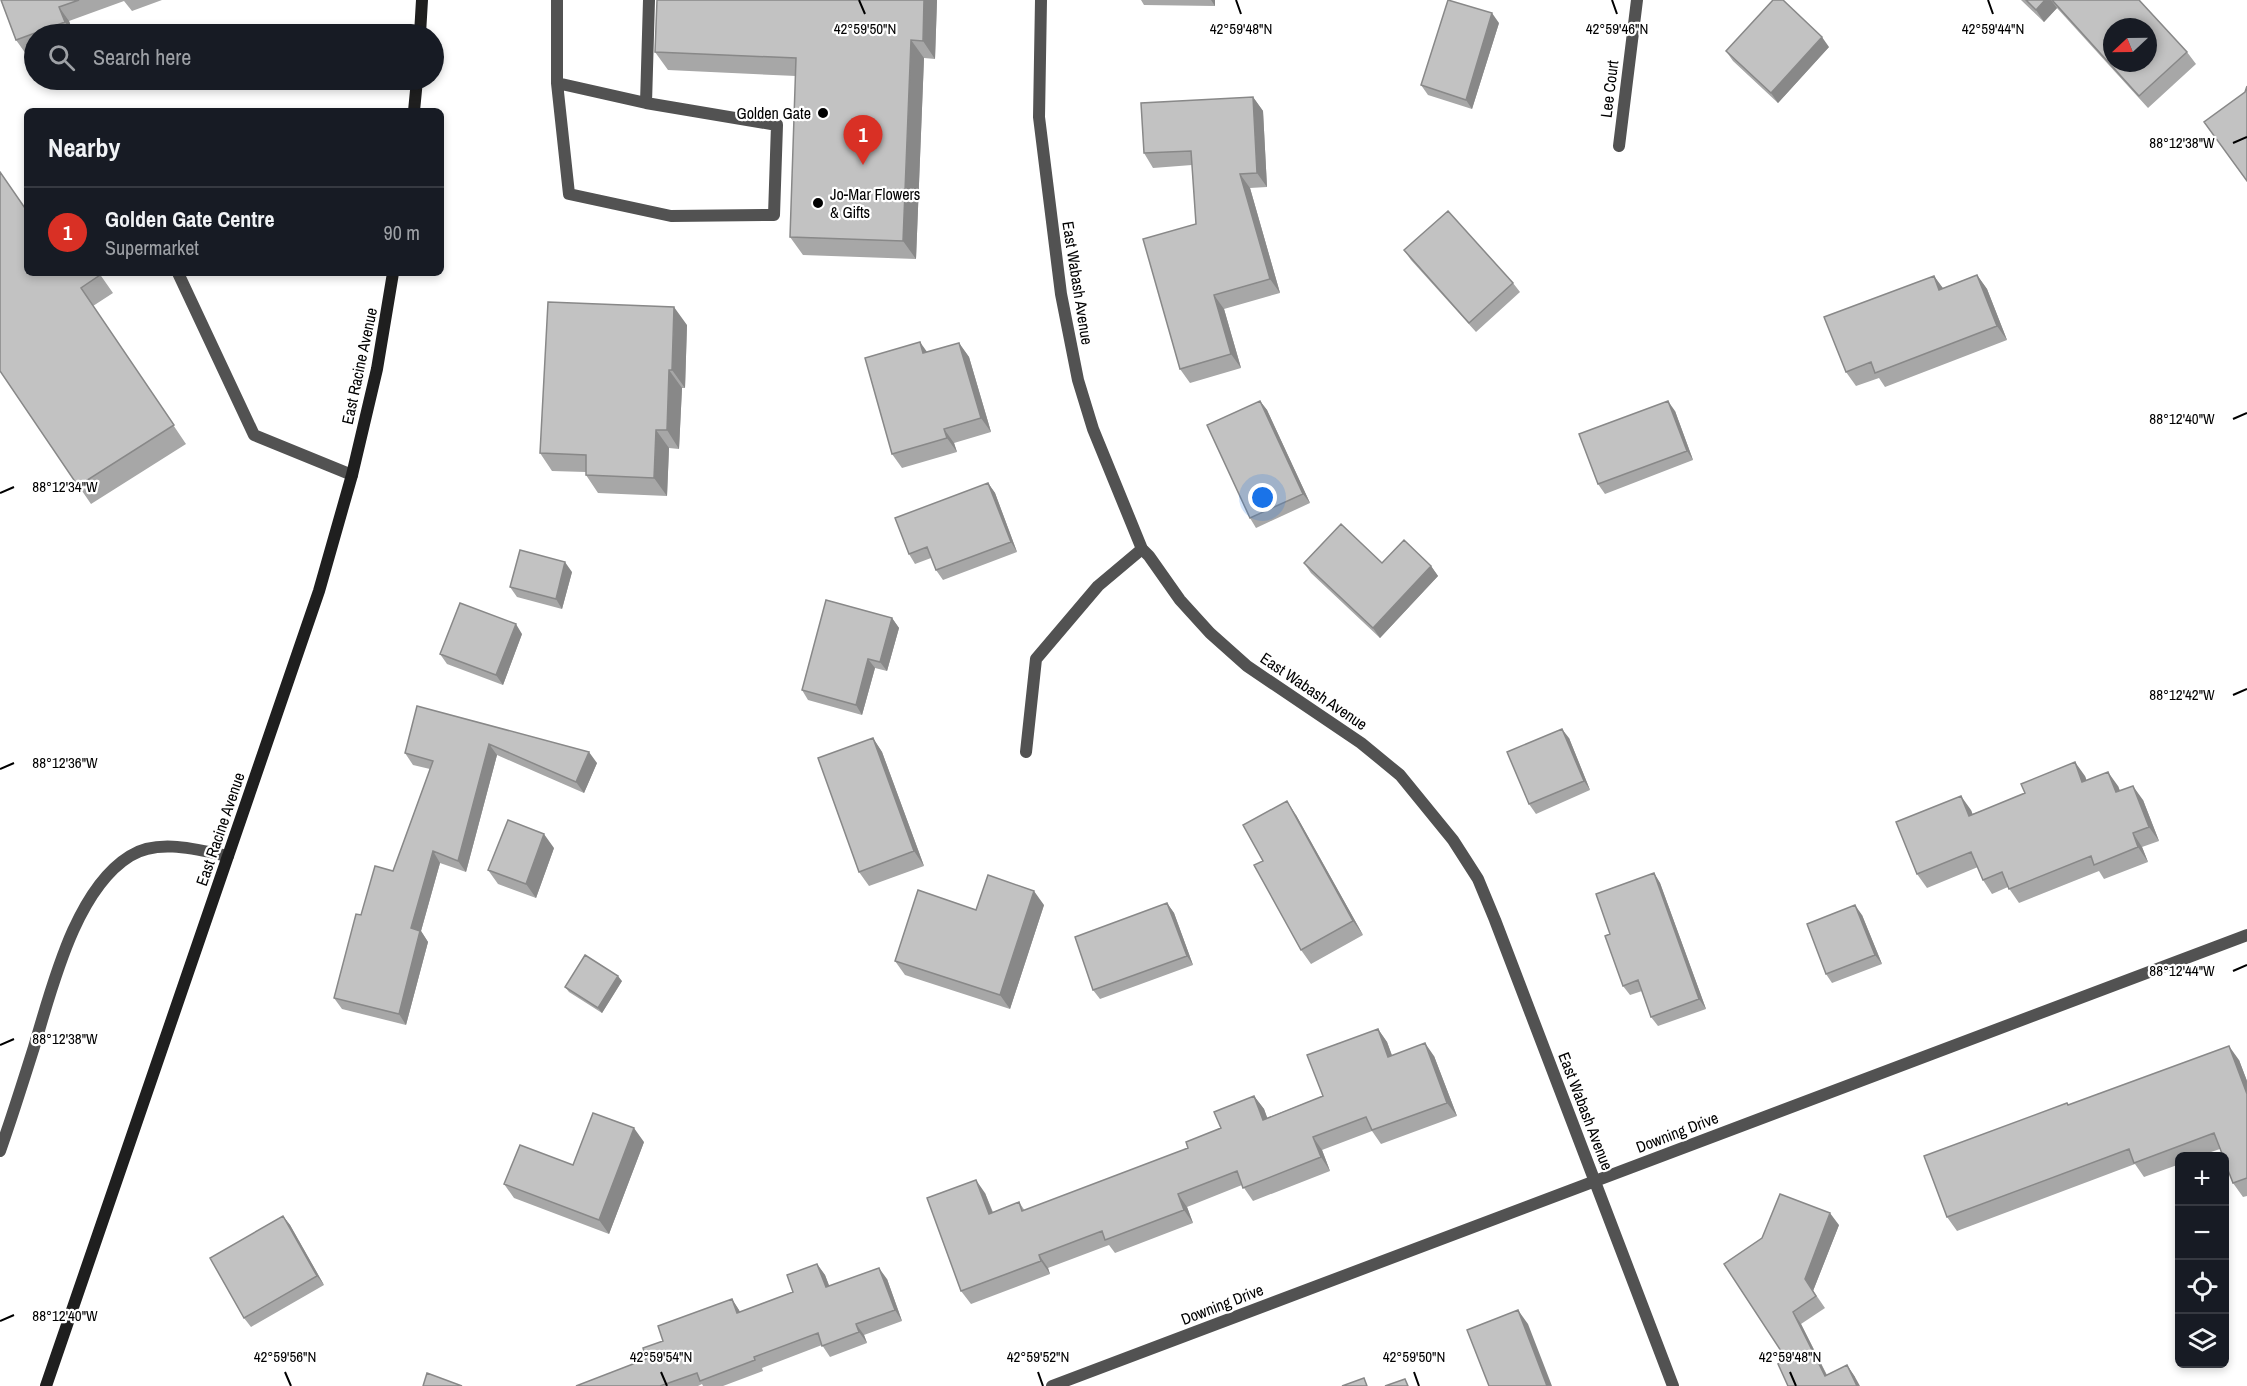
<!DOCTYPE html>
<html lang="en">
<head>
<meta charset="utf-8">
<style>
  :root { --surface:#171b24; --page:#20242c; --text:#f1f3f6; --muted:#9ea1a6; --line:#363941; --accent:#d93025 }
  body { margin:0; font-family:"Archivo Narrow",sans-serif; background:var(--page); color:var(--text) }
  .controls { position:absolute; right:18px; bottom:18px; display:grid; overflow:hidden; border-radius:9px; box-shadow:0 3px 9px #0003 }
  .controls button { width:54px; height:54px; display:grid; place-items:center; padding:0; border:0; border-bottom:2px solid var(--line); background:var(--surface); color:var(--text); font:30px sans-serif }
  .compass { position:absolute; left:2103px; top:18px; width:54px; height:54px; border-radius:50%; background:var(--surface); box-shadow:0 3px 9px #0003; rotate:248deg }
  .you { position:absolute; left:1263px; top:498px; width:21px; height:21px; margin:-15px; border:4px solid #fff; border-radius:50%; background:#1a73e8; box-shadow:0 0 0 9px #1a73e833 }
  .badge { display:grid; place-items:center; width:39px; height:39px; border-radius:50%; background:var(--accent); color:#fff; font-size:20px; font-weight:700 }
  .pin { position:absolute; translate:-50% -50px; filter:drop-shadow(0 2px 3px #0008) }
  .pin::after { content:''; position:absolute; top:32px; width:21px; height:18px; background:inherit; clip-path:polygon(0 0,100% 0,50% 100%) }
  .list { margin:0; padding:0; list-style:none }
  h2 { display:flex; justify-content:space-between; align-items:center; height:78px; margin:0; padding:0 24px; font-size:26px }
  h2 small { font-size:20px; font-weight:400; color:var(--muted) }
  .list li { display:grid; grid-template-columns:39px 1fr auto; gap:18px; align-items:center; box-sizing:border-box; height:90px; padding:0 24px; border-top:2px solid var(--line) }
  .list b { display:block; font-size:22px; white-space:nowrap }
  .list p { margin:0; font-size:20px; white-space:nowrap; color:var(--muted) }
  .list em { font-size:20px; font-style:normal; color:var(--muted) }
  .icon { flex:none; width:33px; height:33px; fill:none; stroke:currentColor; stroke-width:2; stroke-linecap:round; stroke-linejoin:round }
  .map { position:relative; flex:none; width:2247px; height:1386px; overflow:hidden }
  .search { position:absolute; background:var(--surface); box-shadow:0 3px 9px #0003; left:24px; top:24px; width:420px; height:66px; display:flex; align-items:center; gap:15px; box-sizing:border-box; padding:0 21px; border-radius:33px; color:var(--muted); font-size:22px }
  .panel { position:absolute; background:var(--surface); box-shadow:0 3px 9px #0003; left:24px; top:108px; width:420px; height:168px; border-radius:9px }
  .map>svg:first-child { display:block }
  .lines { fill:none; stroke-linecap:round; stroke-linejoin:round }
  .lane { stroke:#525252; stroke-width:12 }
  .street { stroke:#525252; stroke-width:12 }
  .secondary { stroke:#1f1f1f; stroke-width:12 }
  .wall { fill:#a7a7a7 }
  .shaded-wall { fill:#888 }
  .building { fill:#c2c2c2; stroke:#888; stroke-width:1.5; fill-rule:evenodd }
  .ticks { fill:none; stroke:#000; stroke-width:2 }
  .poi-dot { fill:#000; stroke:#fff; stroke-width:2 }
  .labels { text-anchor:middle; stroke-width:4.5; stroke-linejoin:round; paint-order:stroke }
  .street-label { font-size:16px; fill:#000; stroke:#fff }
  .poi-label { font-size:16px; fill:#000; stroke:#fff; text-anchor:end }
  .ticks-label { font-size:15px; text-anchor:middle; fill:#000; stroke:#fff; stroke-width:4.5; stroke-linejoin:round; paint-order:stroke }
</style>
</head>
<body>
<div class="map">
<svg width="2247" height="1386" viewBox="0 0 2247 1386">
  <rect width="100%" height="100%" fill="#fff"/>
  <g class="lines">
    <!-- lane -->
    <path class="lane" d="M 557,0 L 557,83 L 569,194 L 671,216 L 774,215 L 777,125 L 646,103 L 649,0
      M 557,83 L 646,103
      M 178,273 L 254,435 L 352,475
      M 1026,752 L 1036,659 L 1098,586 L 1142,549"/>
    <!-- street -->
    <path class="street" d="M 1041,0 L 1039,117 L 1061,294 L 1078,380 L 1093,429 L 1142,549 L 1149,556 L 1180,600 L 1210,633 L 1247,666 L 1361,743 L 1400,775 L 1453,840 L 1478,879 L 1495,920 L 1673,1386
      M 1619,146 L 1637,0
      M 0,1151 C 12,1117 23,1082 34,1047 C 52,988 75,890 130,856 C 158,838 199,850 228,856
      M 1052,1386 L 2247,935"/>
    <!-- secondary -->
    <path class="secondary" d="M 420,34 L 422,0
      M 414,111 L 417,80
      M 46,1386 L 319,591 L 352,475 L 377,369 L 393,273"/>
  </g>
  <!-- wall -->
  <path class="wall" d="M 1,0 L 162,0 L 132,11 L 124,1 L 69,21 L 74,34 L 34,34 L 34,51 L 26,54 L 16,40 Z
    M 937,0 L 935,59 L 924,58 L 916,259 L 803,255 L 790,237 L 796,76 L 668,70 L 655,52 Z
    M 1141,0 L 1215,0 L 1215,6 L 1144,5 Z
    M 2021,0 L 2139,0 L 2187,52 L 2196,64 L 2148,108 L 2057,8 L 2044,22 Z
    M 1499,23 L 1472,109 L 1428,95 L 1421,85 Z
    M 1829,47 L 1778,103 L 1733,61 L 1726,51 Z
    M 1253,97 L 1263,111 L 1267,187 L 1250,188 L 1280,293 L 1224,309 L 1241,368 L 1190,383 L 1180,369 L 1196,224 L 1192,165 L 1153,168 L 1144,153 Z
    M 1404,250 L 1513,283 L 1520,292 L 1476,332 L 1411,260 Z
    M 27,273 L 99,273 L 113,293 L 93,306 L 186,444 L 91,504 L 0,371 Z
    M 1977,275 L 1987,289 L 2007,340 L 1885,387 L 1879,378 L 1856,386 L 1846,372 L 1934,276 L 1943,288 Z
    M 687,325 L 685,388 L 682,388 L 679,449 L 669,448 L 667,496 L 598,493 L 586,475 L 586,472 L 552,471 L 540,453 Z
    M 959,343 L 969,357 L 991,432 L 954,443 L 957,452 L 902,468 L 892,454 L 927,352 Z
    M 1260,401 L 1267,410 L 1310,503 L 1256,528 L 1250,518 Z
    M 1675,411 L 1693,460 L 1605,494 L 1598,484 Z
    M 988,483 L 995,493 L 1017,552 L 943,580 L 936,570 L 931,558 L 915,564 L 909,554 Z
    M 1304,563 L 1382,563 L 1431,566 L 1438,576 L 1380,638 L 1311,573 Z
    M 572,572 L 562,609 L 517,597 L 510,587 Z
    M 892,618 L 899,628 L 887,671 L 875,668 L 862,715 L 808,700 L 802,690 Z
    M 522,634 L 503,685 L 447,664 L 440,654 Z
    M 417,706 L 597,763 L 584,793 L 497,755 L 466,872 L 440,863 L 421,931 L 428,942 L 406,1025 L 342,1009 L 334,998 L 393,871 L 430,769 L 413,765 L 405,753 Z
    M 873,738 L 882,752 L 924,866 L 869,886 L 859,872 Z
    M 1569,738 L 1590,790 L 1536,814 L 1529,804 Z
    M 2085,776 L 2086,780 L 2118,786 L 2120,791 L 2143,800 L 2159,841 L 2142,847 L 2148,862 L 2104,879 L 2099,871 L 2019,903 L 2008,887 L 1992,894 L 1983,880 L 1978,867 L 1927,888 L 1917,874 L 1971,810 L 1972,814 Z
    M 1296,815 L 1363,935 L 1311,964 L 1301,950 L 1263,861 Z
    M 554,848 L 536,898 L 498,884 L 488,870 Z
    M 1654,873 L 1660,883 L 1706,1009 L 1658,1026 L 1651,1017 L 1642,991 L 1630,995 L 1623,986 L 1610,934 Z
    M 1167,903 L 1174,913 L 1193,965 L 1100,999 L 1093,990 Z
    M 1044,905 L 1010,1009 L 905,975 L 895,961 L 976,910 Z
    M 1862,915 L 1882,964 L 1832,983 L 1826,974 Z
    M 622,981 L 602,1013 L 569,992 L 565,987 Z
    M 1378,1029 L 1387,1042 L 1392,1055 L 1434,1056 L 1457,1116 L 1381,1144 L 1372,1131 L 1322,1150 L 1330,1171 L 1253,1201 L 1242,1185 L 1187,1207 L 1193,1223 L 1115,1253 L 1109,1245 L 1048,1268 L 1050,1274 L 971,1304 L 961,1291 L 985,1193 L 993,1212 L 1019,1202 L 1025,1211 L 1188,1148 L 1221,1128 L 1254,1096 L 1264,1109 L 1267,1118 L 1323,1096 Z
    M 2239,1060 L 2247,1081 L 2247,1196 L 2243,1197 L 2233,1183 L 2220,1149 L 2199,1156 L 2180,1156 L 2180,1164 L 2144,1177 L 2135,1164 L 1957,1231 L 1947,1217 L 2068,1105 Z
    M 644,1142 L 609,1234 L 514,1198 L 504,1184 L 573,1165 Z
    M 283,1216 L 290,1225 L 324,1285 L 251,1327 L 244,1318 Z
    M 1839,1225 L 1813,1291 L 1825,1308 L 1801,1324 L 1827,1375 L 1847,1365 L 1855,1377 L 1788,1386 L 1787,1360 L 1762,1238 Z
    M 817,1264 L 825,1275 L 829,1286 L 887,1279 L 902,1321 L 864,1335 L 867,1343 L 830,1357 L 822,1345 L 762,1368 L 763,1371 L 723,1386 L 703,1386 L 702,1384 L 698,1386 L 576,1386 L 646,1359 L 663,1341 L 732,1299 L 740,1312 L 793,1292 Z"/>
  <!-- shaded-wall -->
  <path class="shaded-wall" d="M 924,0 L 937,0 L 935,59 L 923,41 Z
    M 1211,0 L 1215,0 L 1215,6 Z
    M 2045,0 L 2051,0 L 2057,8 L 2044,22 L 2036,10 Z
    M 59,7 L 69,21 L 74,34 L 65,22 Z
    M 1492,13 L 1499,23 L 1472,109 L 1466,100 Z
    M 1822,37 L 1829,47 L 1778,103 L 1771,93 Z
    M 911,40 L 924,58 L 916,259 L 903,241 Z
    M 1253,97 L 1263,111 L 1267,187 L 1257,173 Z
    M 1240,174 L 1250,188 L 1280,293 L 1270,279 Z
    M 1977,275 L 1987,289 L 2007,340 L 1997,326 Z
    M 1934,276 L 1944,290 L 1939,290 Z
    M 1214,295 L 1224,309 L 1241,368 L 1231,354 Z
    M 674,307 L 687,325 L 685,388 L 672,370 Z
    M 920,342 L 930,356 L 923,353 Z
    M 959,343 L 969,357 L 991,432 L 981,418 Z
    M 669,370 L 682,388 L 679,449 L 667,430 Z
    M 1260,401 L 1267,410 L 1310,503 L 1303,494 Z
    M 1668,401 L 1675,411 L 1693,460 L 1687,451 Z
    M 944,429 L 954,443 L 957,452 L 947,438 Z
    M 656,430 L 669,448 L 667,496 L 654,478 Z
    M 988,483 L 995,493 L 1017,552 L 1011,542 Z
    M 565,562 L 572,572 L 562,609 L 556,599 Z
    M 1431,566 L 1438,576 L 1380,638 L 1373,628 Z
    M 892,618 L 899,628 L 887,671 L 880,662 Z
    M 516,624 L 522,634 L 503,685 L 496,675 Z
    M 868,659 L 875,668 L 862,715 L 856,705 Z
    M 1562,729 L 1569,738 L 1590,790 L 1584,781 Z
    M 873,738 L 882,752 L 924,866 L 914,851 Z
    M 489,744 L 497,755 L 466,872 L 458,861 Z
    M 589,752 L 597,763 L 584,793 L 576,782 Z
    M 2075,762 L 2085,776 L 2092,796 L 2082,782 Z
    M 2108,772 L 2118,786 L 2126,806 L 2116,792 Z
    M 2133,786 L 2143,800 L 2159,841 L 2149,827 Z
    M 1961,796 L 1971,810 L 1979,830 L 1969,816 Z
    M 1287,801 L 1296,815 L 1363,935 L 1353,921 Z
    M 2133,833 L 2142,847 L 2148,862 L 2138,847 Z
    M 544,834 L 554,848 L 536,898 L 526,884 Z
    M 433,851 L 440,863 L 421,931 L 428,942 L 406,1025 L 399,1014 L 411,928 Z
    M 1654,873 L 1660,883 L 1706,1009 L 1699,999 Z
    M 1034,891 L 1044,905 L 1010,1009 L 1000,995 Z
    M 1167,903 L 1174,913 L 1193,965 L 1187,956 Z
    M 1855,905 L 1862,915 L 1882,964 L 1875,955 Z
    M 618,976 L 622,981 L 602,1013 L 598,1008 Z
    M 1378,1029 L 1387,1042 L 1397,1070 L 1388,1057 Z
    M 1425,1043 L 1434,1056 L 1457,1116 L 1447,1103 Z
    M 2229,1046 L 2239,1060 L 2247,1081 L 2247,1094 Z
    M 1254,1096 L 1264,1109 L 1273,1133 L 1263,1120 Z
    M 634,1128 L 644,1142 L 609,1234 L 599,1220 Z
    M 1313,1137 L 1322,1150 L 1330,1171 L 1321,1157 Z
    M 976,1180 L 985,1193 L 998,1227 L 989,1214 Z
    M 1178,1194 L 1187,1207 L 1193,1223 L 1184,1210 Z
    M 1830,1213 L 1839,1225 L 1813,1291 L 1825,1308 L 1805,1279 Z
    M 283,1216 L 290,1225 L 324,1285 L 317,1276 Z
    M 1039,1255 L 1048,1268 L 1050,1274 L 1041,1261 Z
    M 817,1264 L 825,1275 L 834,1298 L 826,1287 Z
    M 879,1268 L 887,1279 L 902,1321 L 895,1310 Z
    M 732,1299 L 739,1310 L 745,1324 L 737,1313 Z
    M 1518,1310 L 1528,1324 L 1552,1386 L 1547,1386 Z
    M 1793,1312 L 1801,1324 L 1832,1386 L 1825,1376 Z
    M 856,1324 L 864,1335 L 867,1343 L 859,1332 Z
    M 1847,1365 L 1855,1377 L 1860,1386 L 1857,1386 Z"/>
  <!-- building -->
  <path class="building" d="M 1,0 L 79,0 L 59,7 L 65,22 L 16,40 Z
    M 657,0 L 924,0 L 923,41 L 911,40 L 903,241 L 790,237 L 796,58 L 655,52 Z
    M 1448,0 L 1492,13 L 1466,100 L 1421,85 Z
    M 1773,0 L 1783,0 L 1822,37 L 1771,93 L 1726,51 Z
    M 2026,0 L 2045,0 L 2036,10 Z
    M 2052,0 L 2139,0 L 2187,52 L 2139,96 ZM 2112,27 L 2148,27 L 2148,63 L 2112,63 Z
    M 2247,86 L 2247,181 L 2204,122 L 2245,92 Z
    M 1253,97 L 1257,173 L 1240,174 L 1270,279 L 1214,295 L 1231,354 L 1180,369 L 1143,239 L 1196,224 L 1191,151 L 1144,153 L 1141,103 Z
    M 0,172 L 27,211 L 27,273 L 99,273 L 100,275 L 81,288 L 174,425 L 78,486 L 0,371 Z
    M 1448,211 L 1513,283 L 1469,323 L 1404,250 Z
    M 1977,275 L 1997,326 L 1875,373 L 1871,362 L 1846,372 L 1824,317 L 1934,276 L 1939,290 Z
    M 548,302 L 674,307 L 672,370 L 669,370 L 667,430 L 656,430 L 654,478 L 586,475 L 586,455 L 540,453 Z
    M 920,342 L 923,353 L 959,343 L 981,418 L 944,429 L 947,438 L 892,454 L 865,358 Z
    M 1260,401 L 1303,494 L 1250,518 L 1207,425 Z
    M 1668,401 L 1687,451 L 1598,484 L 1579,434 Z
    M 988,483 L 1011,542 L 936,570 L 927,547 L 909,554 L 895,518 Z
    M 1341,524 L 1382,563 L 1404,540 L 1431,566 L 1373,628 L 1304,563 Z
    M 520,550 L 565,562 L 556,599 L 510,587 Z
    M 826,600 L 892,618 L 880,662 L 868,659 L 856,705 L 802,690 Z
    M 460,603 L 516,624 L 496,675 L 440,654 Z
    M 417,706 L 589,752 L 576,782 L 489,744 L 458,861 L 433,851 L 411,928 L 420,931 L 399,1014 L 334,998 L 356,914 L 361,915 L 375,866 L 393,871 L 433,761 L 405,753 Z
    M 1562,729 L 1584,781 L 1529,804 L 1507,752 Z
    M 873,738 L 914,851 L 859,872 L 818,758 Z
    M 2075,762 L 2082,782 L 2108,772 L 2116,792 L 2133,786 L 2149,827 L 2133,833 L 2138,847 L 2094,865 L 2091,856 L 2009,889 L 2002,872 L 1983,880 L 1971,852 L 1917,874 L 1896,822 L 1961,796 L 1969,816 L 2025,793 L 2021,784 Z
    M 1287,801 L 1353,921 L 1301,950 L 1254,865 L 1263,861 L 1243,825 Z
    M 508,820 L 544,834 L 526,884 L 488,870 Z
    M 1654,873 L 1699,999 L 1651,1017 L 1638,980 L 1623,986 L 1605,936 L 1610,934 L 1596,894 Z
    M 988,875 L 1034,891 L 1000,995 L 895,961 L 918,890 L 976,910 Z
    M 1167,903 L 1187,956 L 1093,990 L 1075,937 Z
    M 1855,905 L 1875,955 L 1826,974 L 1807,924 Z
    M 585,955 L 618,976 L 598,1008 L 565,987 Z
    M 1378,1029 L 1388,1057 L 1425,1043 L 1447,1103 L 1372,1130 L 1366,1117 L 1313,1137 L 1321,1157 L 1243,1188 L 1237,1171 L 1178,1194 L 1184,1210 L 1105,1240 L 1102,1231 L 1039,1255 L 1041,1261 L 961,1291 L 927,1198 L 976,1180 L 989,1214 L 1019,1202 L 1022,1211 L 1188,1148 L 1186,1142 L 1221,1128 L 1214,1112 L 1254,1096 L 1263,1120 L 1323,1096 L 1307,1055 Z
    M 2229,1046 L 2247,1094 L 2247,1178 L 2233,1183 L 2224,1160 L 2224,1156 L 2223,1156 L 2214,1133 L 2134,1163 L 2129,1149 L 1947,1217 L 1924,1156 L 2067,1103 L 2068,1105 Z
    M 593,1113 L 634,1128 L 599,1220 L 504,1184 L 520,1145 L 573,1165 Z
    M 1780,1194 L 1830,1213 L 1805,1279 L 1816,1296 L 1793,1312 L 1825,1376 L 1847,1365 L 1857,1386 L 1788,1386 L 1778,1364 L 1787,1360 L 1724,1264 L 1762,1238 Z
    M 283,1216 L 317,1276 L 244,1318 L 210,1258 Z
    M 817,1264 L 826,1287 L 879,1268 L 895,1310 L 856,1324 L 859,1332 L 822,1346 L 818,1333 L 754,1357 L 755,1360 L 700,1381 L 697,1373 L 660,1386 L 576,1386 L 646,1359 L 643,1348 L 663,1341 L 658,1326 L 732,1299 L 737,1313 L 793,1292 L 787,1275 Z
    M 1518,1310 L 1547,1386 L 1489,1386 L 1467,1330 Z
    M 427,1373 L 462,1386 L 423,1386 Z
    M 1364,1378 L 1367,1386 L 1342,1386 Z
    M 1405,1379 L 1408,1386 L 1385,1386 Z"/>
  <!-- ticks -->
  <path class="ticks" d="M 859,0 L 865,14M 1236,0 L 1241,14M 1612,0 L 1617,14M 1988,0 L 1993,14M 2233,143 L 2247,137M 2233,419 L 2247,413M 0,493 L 14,487M 2233,695 L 2247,689M 0,769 L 14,763M 2233,971 L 2247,965M 0,1045 L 14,1039M 0,1321 L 14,1315M 285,1372 L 291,1386M 661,1372 L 667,1386M 1038,1372 L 1043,1386M 1414,1372 L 1419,1386M 1790,1372 L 1796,1386"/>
  <!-- markers -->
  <g class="poi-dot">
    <circle cx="823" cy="113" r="6"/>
    <circle cx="818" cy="203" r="6"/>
  </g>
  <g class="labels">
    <!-- street labels -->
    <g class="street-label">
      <text transform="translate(1609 89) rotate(-83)" y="6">Lee Court</text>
      <text transform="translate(1078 283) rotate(81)" y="6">East Wabash Avenue</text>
      <text transform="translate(359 366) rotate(-78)" y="6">East Racine Avenue</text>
      <text transform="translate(1314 691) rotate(34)" y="6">East Wabash Avenue</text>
      <text transform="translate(220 829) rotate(-71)" y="6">East Racine Avenue</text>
      <text transform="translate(1586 1111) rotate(69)" y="6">East Wabash Avenue</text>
      <text transform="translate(1677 1132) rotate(-21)" y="6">Downing Drive</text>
      <text transform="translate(1222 1304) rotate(-21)" y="6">Downing Drive</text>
    </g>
    <!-- poi labels -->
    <g class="poi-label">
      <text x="811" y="119">Golden Gate</text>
      <text x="830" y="200" text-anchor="start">Jo-Mar Flowers<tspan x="830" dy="18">&amp; Gifts</tspan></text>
    </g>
  </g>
  <g class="ticks-label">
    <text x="865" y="34">42°59'50"N</text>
    <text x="1241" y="34">42°59'48"N</text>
    <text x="1617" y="34">42°59'46"N</text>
    <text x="1993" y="34">42°59'44"N</text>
    <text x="2182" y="148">88°12'38"W</text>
    <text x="2182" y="424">88°12'40"W</text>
    <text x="65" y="492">88°12'34"W</text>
    <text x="2182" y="700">88°12'42"W</text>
    <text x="65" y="768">88°12'36"W</text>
    <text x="2182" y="976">88°12'44"W</text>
    <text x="65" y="1044">88°12'38"W</text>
    <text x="65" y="1321">88°12'40"W</text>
    <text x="285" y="1362">42°59'56"N</text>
    <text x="661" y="1362">42°59'54"N</text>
    <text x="1038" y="1362">42°59'52"N</text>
    <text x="1414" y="1362">42°59'50"N</text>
    <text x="1790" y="1362">42°59'48"N</text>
  </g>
</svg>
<div class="controls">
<button>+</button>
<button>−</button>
<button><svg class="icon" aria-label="locate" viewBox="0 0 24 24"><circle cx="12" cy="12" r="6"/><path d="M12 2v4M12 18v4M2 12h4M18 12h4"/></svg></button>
<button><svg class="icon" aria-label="layers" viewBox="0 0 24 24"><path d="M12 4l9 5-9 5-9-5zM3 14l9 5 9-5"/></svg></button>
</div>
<svg class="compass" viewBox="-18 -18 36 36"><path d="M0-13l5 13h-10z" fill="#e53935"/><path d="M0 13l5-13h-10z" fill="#9ea1a6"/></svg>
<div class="you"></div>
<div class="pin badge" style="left:863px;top:165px">1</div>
<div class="search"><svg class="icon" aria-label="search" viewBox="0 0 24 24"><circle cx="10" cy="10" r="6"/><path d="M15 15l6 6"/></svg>Search here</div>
<section class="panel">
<h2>Nearby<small></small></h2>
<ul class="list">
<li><span class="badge">1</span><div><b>Golden Gate Centre</b><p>Supermarket</p></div><em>90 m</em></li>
</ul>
</section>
</div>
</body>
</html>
